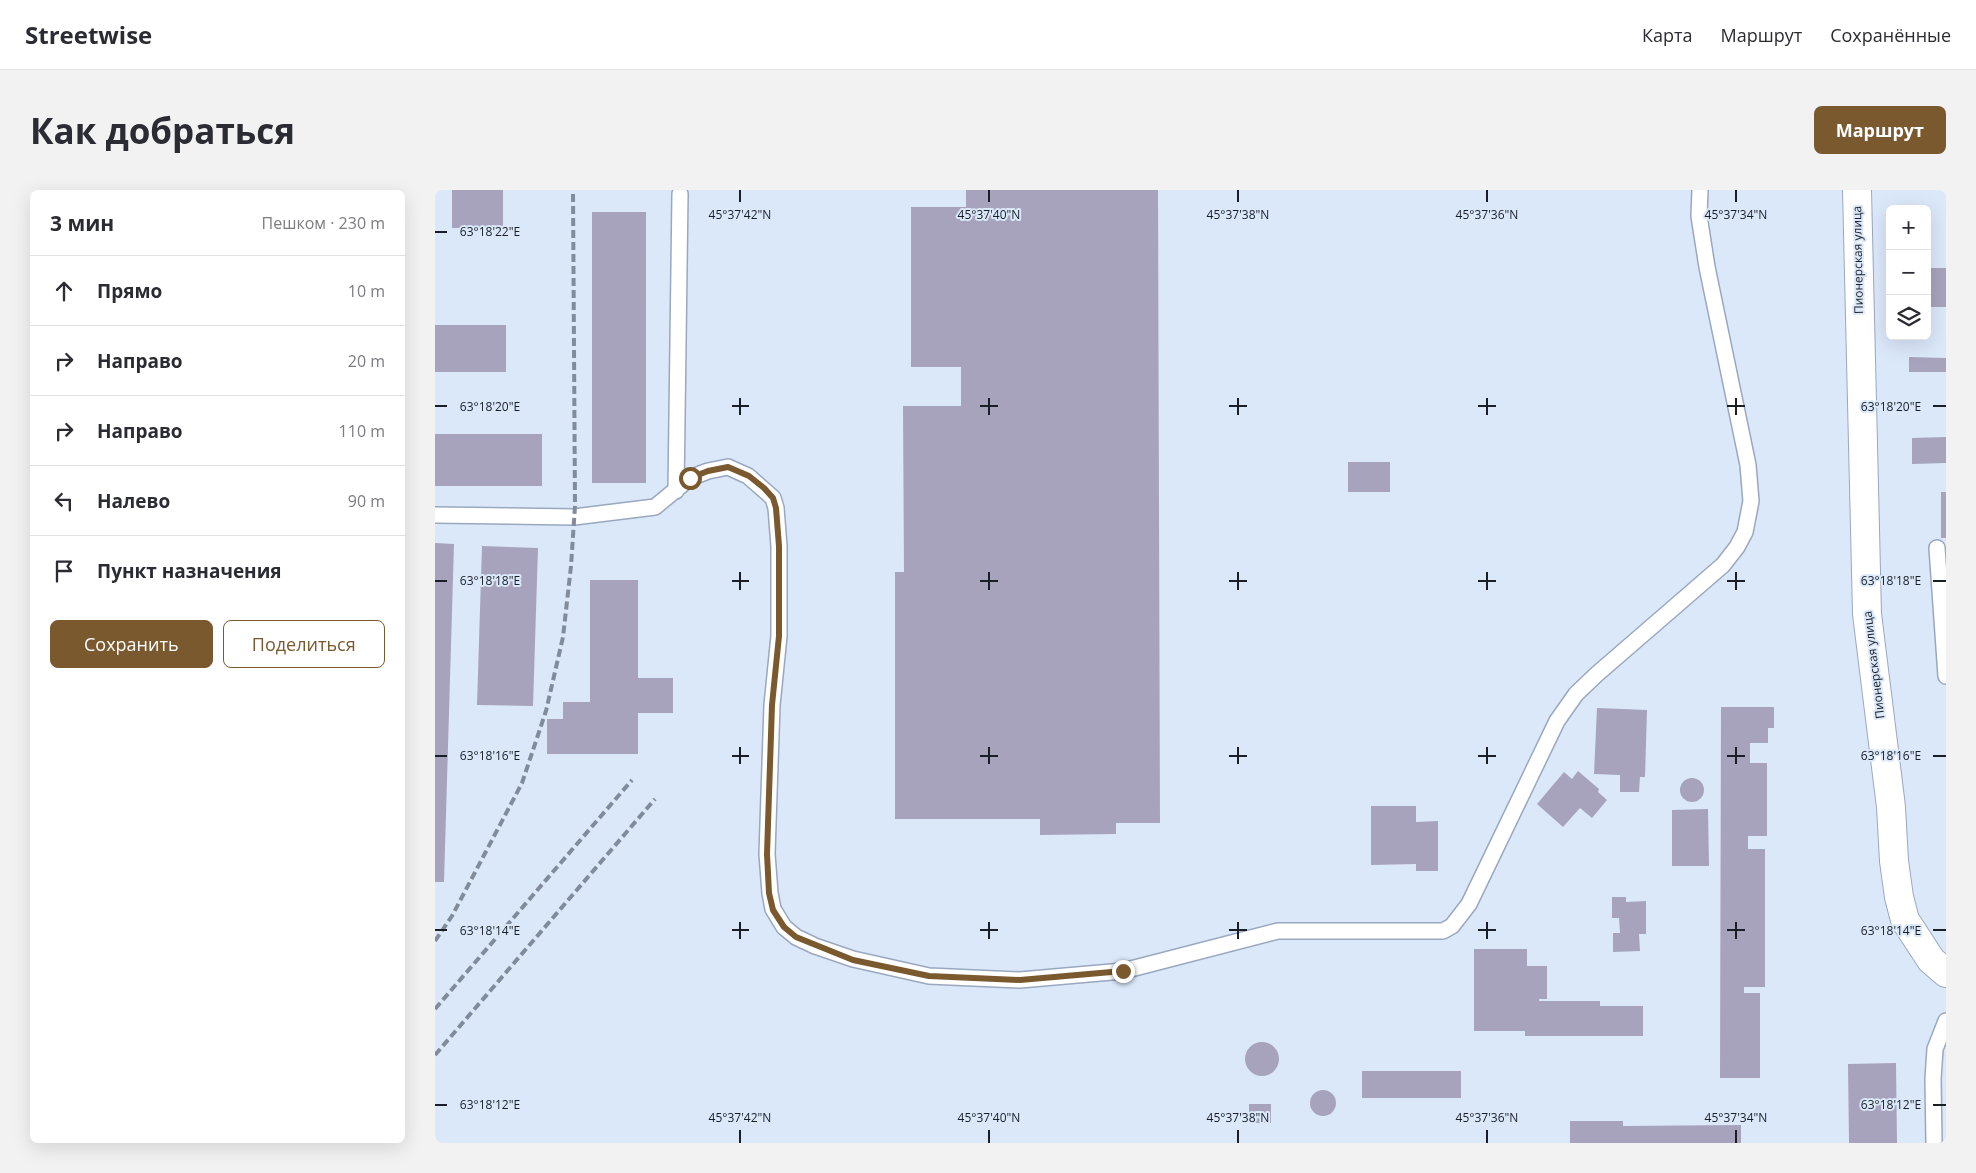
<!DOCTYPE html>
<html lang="ru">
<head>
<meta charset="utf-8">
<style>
  :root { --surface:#fff; --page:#f2f2f3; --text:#2b2b33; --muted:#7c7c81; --line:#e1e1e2; --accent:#7a592f }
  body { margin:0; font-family:"Open Sans",sans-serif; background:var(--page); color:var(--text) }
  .controls { position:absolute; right:15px; top:15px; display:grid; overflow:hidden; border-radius:8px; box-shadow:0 5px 20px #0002 }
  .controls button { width:45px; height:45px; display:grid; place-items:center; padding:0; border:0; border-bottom:1px solid var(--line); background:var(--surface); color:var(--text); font:25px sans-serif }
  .stop { position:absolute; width:15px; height:15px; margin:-11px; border:4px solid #7a592f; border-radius:50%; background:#fff }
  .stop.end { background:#7a592f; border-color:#fff; box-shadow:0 1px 5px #0008 }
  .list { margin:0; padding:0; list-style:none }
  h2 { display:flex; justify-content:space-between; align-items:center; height:65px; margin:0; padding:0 20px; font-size:21px }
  h2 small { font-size:16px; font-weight:400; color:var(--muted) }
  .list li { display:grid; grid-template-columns:32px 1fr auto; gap:15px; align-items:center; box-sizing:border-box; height:70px; padding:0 20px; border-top:1px solid var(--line) }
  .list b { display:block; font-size:19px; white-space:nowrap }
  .list em { font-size:16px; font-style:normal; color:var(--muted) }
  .actions { display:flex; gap:10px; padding:15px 20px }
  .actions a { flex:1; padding:11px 0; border:1px solid var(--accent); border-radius:8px; text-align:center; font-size:18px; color:var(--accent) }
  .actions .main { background:var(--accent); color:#fff }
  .icon { flex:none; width:28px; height:28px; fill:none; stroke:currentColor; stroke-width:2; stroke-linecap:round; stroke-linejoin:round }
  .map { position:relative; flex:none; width:1511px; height:953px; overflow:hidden; border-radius:8px }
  header { display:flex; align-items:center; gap:30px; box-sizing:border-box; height:70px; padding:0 25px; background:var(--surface); border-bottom:1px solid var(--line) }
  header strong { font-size:24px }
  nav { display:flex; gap:28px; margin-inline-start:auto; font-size:18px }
  .intro { display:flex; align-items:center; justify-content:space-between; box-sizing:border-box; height:120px; padding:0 30px }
  h1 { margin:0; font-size:35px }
  .button { padding:12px 22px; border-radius:8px; background:var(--accent); color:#fff; font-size:18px; font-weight:700 }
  main { display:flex; gap:30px; padding:0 30px }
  aside { flex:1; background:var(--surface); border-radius:8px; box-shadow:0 5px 20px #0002 }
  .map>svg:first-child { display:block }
  .building { fill:#a7a3bc }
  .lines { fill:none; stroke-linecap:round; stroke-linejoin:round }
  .service-casing { stroke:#99a8bf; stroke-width:18 }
  .minor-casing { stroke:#99a8bf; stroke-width:30 }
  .service { stroke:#fff; stroke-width:15 }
  .minor { stroke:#fff; stroke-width:28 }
  .rail { stroke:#828b99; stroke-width:4; stroke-dasharray:8 4; stroke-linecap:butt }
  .route { stroke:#7a592f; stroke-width:6 }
  .ticks { fill:none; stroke:#191e27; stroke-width:2 }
  .labels { text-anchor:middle; stroke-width:4; stroke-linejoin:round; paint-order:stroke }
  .street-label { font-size:12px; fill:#191e27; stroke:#dbe8fa }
  .ticks-label { font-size:12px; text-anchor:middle; fill:#191e27; stroke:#dbe8fa; stroke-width:4; stroke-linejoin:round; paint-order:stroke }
</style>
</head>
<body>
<header>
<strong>Streetwise</strong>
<nav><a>Карта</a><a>Маршрут</a><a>Сохранённые</a></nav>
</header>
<div class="intro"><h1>Как добраться</h1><a class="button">Маршрут</a></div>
<main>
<aside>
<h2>3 мин<small>Пешком · 230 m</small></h2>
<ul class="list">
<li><svg class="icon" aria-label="ahead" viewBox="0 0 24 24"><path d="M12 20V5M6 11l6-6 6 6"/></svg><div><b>Прямо</b></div><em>10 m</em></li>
<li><svg class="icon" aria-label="right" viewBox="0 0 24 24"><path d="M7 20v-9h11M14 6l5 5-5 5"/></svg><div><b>Направо</b></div><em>20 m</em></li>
<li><svg class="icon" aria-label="right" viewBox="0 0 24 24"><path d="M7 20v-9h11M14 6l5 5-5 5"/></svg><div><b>Направо</b></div><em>110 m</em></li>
<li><svg class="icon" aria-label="left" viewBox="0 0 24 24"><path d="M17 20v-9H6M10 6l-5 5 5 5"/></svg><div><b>Налево</b></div><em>90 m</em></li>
<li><svg class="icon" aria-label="arrive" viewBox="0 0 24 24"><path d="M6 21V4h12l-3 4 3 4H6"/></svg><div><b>Пункт назначения</b></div></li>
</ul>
<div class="actions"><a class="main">Сохранить</a><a>Поделиться</a></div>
</aside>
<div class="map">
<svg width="1511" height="953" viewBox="0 0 1511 953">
  <rect width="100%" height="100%" fill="#dbe8fa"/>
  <!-- building -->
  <path class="building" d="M 17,0 L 68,0 L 68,38 L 17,38 Z
    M 531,0 L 723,0 L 725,633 L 681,633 L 681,644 L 605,645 L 605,629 L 460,629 L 460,382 L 469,382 L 468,216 L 526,216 L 526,177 L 476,177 L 476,17 L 531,17 Z
    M 157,22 L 211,22 L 211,293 L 157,293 Z
    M 1495,78 L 1511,78 L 1511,117 L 1495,117 Z
    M 0,135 L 71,135 L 71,182 L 0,182 Z
    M 1474,167 L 1511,168 L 1511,182 L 1474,182 Z
    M 0,244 L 107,244 L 107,296 L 0,296 Z
    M 1511,247 L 1511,273 L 1477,274 L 1477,248 Z
    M 913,272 L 955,272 L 955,302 L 913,302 Z
    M 1506,302 L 1511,302 L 1511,348 L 1506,348 Z
    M 0,353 L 19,354 L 9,692 L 0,692 Z
    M 47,356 L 103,358 L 98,516 L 42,515 Z
    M 155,390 L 203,390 L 203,488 L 238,488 L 238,523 L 203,523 L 203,564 L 112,564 L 112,529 L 128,529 L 128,512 L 155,512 Z
    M 1286,517 L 1339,517 L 1339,538 L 1333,538 L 1333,553 L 1315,553 L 1315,573 L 1332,573 L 1332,646 L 1313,646 L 1313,659 L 1330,659 L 1330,797 L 1309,797 L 1309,803 L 1325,803 L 1325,888 L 1285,888 Z
    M 1162,518 L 1212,520 L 1210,587 L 1205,587 L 1204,602 L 1185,602 L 1185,585 L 1159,584 Z
    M 1143,581 L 1164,599 L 1163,602 L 1172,610 L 1157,628 L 1145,618 L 1128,637 L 1102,614 L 1129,582 L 1137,589 Z
    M1245 600a12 12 0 1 1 24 0a12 12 0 1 1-24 0Z
    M 936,616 L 981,616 L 981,632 L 1003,631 L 1003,681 L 981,681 L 981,674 L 936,675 Z
    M 1273,619 L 1274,676 L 1237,676 L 1237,620 Z
    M 1177,707 L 1191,707 L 1191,712 L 1211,711 L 1211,744 L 1204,744 L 1205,761 L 1178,762 L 1178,743 L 1185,743 L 1184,728 L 1177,728 Z
    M 1039,759 L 1092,759 L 1092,776 L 1112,776 L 1112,809 L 1104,809 L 1104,811 L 1165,811 L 1165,816 L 1208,816 L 1208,846 L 1090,846 L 1090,841 L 1039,841 Z
    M810 869a17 17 0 1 1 34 0a17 17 0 1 1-34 0Z
    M 1461,873 L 1462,953 L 1414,953 L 1413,874 Z
    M 927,881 L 1026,881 L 1026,908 L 927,908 Z
    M875 913a13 13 0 1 1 26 0a13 13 0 1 1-26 0Z
    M 814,914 L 836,914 L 836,933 L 814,933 Z
    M 1135,931 L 1188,931 L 1188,936 L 1306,935 L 1306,953 L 1135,953 Z"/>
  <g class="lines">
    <defs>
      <path id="service" d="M 241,301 L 245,4
        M 0,325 L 139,327 L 220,317 L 255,288 L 273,281 L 293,277 L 313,286 L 338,308 L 341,318 L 344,356 L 344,446 L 337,515 L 332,664 L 335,703 L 338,719 L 349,737 L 361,747 L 380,756 L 418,769 L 494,786 L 585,790 L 688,781 L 843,741 L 1008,741 L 1017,736 L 1034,714 L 1122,531 L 1141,504 L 1162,484 L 1288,375 L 1302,357 L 1310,342 L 1316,311 L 1313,275 L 1272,77 L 1264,26 L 1265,0
        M 1502,358 L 1511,486
        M 1499,953 L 1498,889 L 1500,859 L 1511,831"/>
      <path id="minor" d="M 1422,0 L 1432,424 L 1456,617 L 1459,671 L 1464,707 L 1470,730 L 1496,770 L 1511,783"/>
    </defs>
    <!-- service casing -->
    <use href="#service" class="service-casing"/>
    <!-- minor casing -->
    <use href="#minor" class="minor-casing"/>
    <!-- service -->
    <use href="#service" class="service"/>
    <!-- minor -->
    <use href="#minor" class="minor"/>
    <!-- rail -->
    <path class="rail" d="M 0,751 L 17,726 L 87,593 L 111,521 L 128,447 L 136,376 L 140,316 L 138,0
      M 0,819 L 197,590
      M 0,865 L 220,609"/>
  </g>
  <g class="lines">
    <!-- route -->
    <path class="route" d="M 255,288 L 273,281 L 293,277 L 314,286 L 329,298 L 338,308 L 341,318 L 344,356 L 344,446 L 337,515 L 332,664 L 334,703 L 338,720 L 349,737 L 361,747 L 418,770 L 494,786 L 585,790 L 688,781"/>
  </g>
  <!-- ticks -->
  <path class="ticks" d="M 305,0 L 305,12M 554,0 L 554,12M 803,0 L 803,12M 1052,0 L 1052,12M 1301,0 L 1301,12M 0,42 L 12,42M 305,208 L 305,225M 554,208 L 554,225M 803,208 L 803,225M 1052,208 L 1052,225M 1301,208 L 1301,225M 0,216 L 12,216M 297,216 L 314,216M 545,216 L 563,216M 794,216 L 812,216M 1043,216 L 1061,216M 1292,216 L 1310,216M 1498,216 L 1511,216M 305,382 L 305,400M 554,382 L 554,400M 803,382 L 803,400M 1052,382 L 1052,400M 1301,382 L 1301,400M 0,391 L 12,391M 297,391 L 314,391M 545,391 L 563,391M 794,391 L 812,391M 1043,391 L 1061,391M 1292,391 L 1310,391M 1498,391 L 1511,391M 305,557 L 305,574M 554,557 L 554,574M 803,557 L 803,574M 1052,557 L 1052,574M 1301,557 L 1301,574M 0,566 L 12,566M 297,566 L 314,566M 545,566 L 563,566M 794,566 L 812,566M 1043,566 L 1061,566M 1292,566 L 1310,566M 1498,566 L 1511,566M 305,732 L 305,749M 554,732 L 554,749M 803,732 L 803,749M 1052,732 L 1052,749M 1301,732 L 1301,749M 0,740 L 12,740M 297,740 L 314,740M 545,740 L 563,740M 794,740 L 812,740M 1043,740 L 1061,740M 1292,740 L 1310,740M 1498,740 L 1511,740M 0,915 L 12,915M 1498,915 L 1511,915M 305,940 L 305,953M 554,940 L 554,953M 803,940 L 803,953M 1052,940 L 1052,953M 1301,940 L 1301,953"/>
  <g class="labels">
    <!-- street labels -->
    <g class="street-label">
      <text transform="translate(1423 70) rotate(-91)" y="4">Пионерская улица</text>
      <text transform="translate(1439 475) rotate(-97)" y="4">Пионерская улица</text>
    </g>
  </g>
  <g class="ticks-label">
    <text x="305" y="29">45°37'42"N</text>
    <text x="554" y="29">45°37'40"N</text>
    <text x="803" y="29">45°37'38"N</text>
    <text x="1052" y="29">45°37'36"N</text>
    <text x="1301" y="29">45°37'34"N</text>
    <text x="55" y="46">63°18'22"E</text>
    <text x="1456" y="221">63°18'20"E</text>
    <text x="55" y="221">63°18'20"E</text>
    <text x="1456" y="395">63°18'18"E</text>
    <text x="55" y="395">63°18'18"E</text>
    <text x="1456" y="570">63°18'16"E</text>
    <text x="55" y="570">63°18'16"E</text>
    <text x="1456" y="745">63°18'14"E</text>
    <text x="55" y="745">63°18'14"E</text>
    <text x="1456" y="919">63°18'12"E</text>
    <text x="55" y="919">63°18'12"E</text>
    <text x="305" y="932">45°37'42"N</text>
    <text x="554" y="932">45°37'40"N</text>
    <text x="803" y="932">45°37'38"N</text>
    <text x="1052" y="932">45°37'36"N</text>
    <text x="1301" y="932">45°37'34"N</text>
  </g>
</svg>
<div class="controls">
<button>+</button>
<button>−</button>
<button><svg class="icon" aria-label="layers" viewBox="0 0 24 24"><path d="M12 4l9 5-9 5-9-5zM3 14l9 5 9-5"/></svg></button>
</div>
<div class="stop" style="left:255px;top:288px"></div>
<div class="stop end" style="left:688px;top:781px"></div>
</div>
</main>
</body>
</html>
